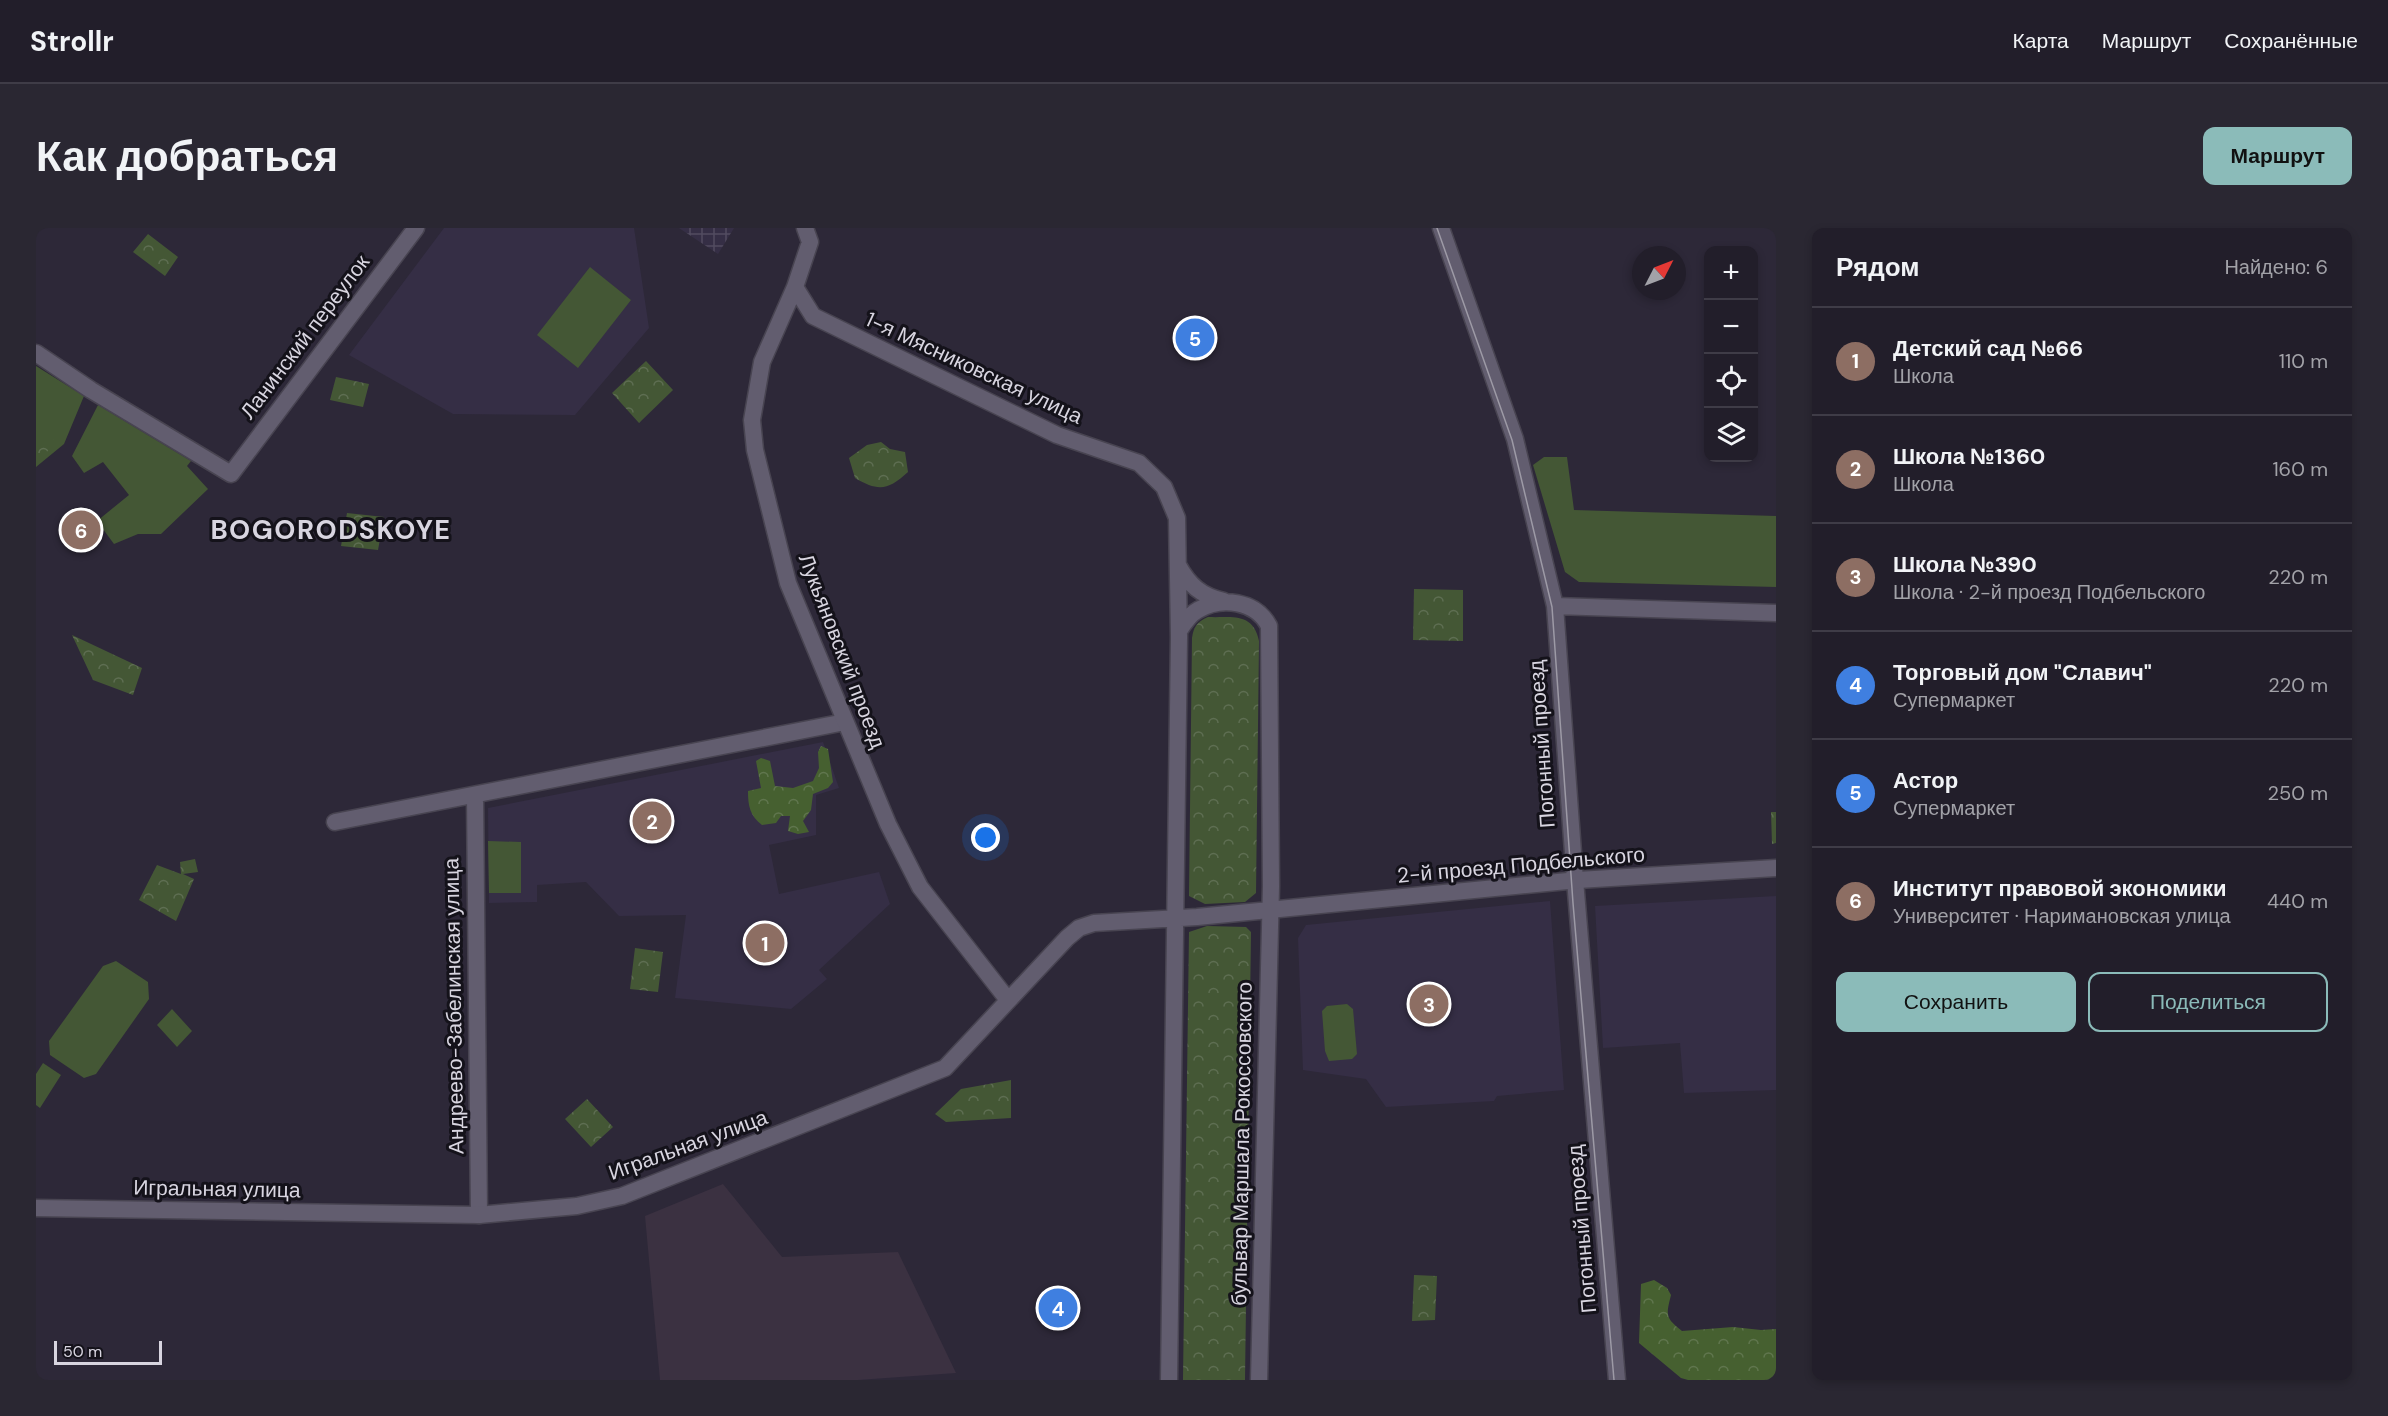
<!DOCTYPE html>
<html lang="ru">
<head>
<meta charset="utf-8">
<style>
  :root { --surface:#221e2a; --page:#2a2732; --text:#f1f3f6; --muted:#a2a2a8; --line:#3f3c47; --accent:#8bbbb9 }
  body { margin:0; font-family:"DM Sans",sans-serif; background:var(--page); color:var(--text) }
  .controls { position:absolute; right:18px; top:18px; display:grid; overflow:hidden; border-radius:12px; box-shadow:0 3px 9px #0003 }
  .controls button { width:54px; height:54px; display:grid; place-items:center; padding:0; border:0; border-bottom:2px solid var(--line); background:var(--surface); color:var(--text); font:30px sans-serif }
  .compass { position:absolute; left:1596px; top:18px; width:54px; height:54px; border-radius:50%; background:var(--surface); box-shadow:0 3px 9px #0003; rotate:48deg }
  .scale { position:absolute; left:18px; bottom:15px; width:108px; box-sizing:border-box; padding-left:6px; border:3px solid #d8d5e0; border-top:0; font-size:16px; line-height:21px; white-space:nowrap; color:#d8d5e0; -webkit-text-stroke:4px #14121a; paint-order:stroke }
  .you { position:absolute; left:950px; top:610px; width:21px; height:21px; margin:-15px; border:4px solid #fff; border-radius:50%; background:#1a73e8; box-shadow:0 0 0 9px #1a73e833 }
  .badge { display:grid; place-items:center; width:39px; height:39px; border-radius:50%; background:var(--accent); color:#fff; font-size:20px; font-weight:700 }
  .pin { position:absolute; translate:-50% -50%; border:3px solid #fff; box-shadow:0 2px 6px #0006 }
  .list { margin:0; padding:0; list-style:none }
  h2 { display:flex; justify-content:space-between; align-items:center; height:78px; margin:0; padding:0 24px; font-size:26px }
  h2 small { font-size:20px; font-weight:400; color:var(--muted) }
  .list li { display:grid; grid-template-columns:39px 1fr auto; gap:18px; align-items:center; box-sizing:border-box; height:108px; padding:0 24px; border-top:2px solid var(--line) }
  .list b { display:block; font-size:22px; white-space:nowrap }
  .list p { margin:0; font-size:20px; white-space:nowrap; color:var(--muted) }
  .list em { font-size:20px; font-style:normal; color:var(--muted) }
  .actions { display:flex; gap:12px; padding:18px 24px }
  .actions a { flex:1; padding:14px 0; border:2px solid var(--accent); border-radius:12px; text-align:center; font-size:21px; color:var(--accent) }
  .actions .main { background:var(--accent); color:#111 }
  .icon { flex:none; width:33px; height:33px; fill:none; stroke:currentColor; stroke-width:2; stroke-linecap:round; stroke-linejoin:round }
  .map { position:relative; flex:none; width:1740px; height:1152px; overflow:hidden; border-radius:12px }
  header { display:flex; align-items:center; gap:36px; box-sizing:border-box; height:84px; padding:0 30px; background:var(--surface); border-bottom:2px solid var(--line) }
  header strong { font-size:28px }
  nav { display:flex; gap:33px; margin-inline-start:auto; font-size:21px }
  .intro { display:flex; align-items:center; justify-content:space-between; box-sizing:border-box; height:144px; padding:0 36px }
  h1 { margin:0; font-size:42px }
  .button { padding:15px 27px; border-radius:12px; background:var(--accent); color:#111; font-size:21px; font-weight:700 }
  main { display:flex; gap:36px; padding:0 36px }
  aside { flex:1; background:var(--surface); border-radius:12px; box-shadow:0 3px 9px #0003 }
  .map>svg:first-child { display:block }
  .industrial { fill:url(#industrial-grid) }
  .built { fill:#352e45 }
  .medical { fill:#3b3141 }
  .green { fill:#445735 }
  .forest { fill:url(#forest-crowns) }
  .park { fill:url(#park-crowns) }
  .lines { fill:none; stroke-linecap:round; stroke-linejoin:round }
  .minor-casing { stroke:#484451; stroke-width:19 }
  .tertiary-casing { stroke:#484451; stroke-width:19 }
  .minor { stroke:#625d6f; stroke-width:16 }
  .tertiary { stroke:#625d6f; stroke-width:16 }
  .tram { stroke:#9d9aa6; stroke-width:1.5 }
  .labels { text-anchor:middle; stroke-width:6; stroke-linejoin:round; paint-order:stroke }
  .street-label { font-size:21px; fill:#d8d5e0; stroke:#14121a }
  .district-label { font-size:27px; font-weight:bold; letter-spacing:1.5px; fill:#d8d5e0; stroke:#14121a }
</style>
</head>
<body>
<header>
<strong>Strollr</strong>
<nav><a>Карта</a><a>Маршрут</a><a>Сохранённые</a></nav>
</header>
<div class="intro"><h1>Как добраться</h1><a class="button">Маршрут</a></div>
<main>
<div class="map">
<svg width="1740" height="1152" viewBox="0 0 1740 1152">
  <defs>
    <pattern id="industrial-grid" width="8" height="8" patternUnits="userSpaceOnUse" patternTransform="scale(1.5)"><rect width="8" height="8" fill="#352e45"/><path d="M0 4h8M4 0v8" fill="none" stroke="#524b60"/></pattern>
    <pattern id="forest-crowns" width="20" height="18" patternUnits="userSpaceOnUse" patternTransform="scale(1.5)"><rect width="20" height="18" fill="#466030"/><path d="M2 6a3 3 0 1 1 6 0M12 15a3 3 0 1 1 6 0" fill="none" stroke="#60764e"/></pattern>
    <pattern id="park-crowns" width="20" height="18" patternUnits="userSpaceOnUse" patternTransform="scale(1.5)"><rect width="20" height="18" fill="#445735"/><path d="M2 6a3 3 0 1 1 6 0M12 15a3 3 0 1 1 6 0" fill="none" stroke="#5e6e52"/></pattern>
  </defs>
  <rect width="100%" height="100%" fill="#2d2838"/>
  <!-- industrial -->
  <path class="industrial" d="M 643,0 L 698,0 L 682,26 Z"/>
  <!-- built -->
  <path class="built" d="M 408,0 L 598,0 L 613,100 L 539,187 L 417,186 L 313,127 Z
    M 787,514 L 803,560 L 780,567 L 780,607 L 733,617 L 743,666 L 843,644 L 854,676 L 783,742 L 791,751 L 755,781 L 639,770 L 650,687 L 583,688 L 550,654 L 501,657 L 501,674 L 453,675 L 452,580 Z
    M 1740,668 L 1740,862 L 1648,865 L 1644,815 L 1567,820 L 1559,678 Z
    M 1514,673 L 1528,862 L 1461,868 L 1458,873 L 1350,879 L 1330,851 L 1267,842 L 1262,710 L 1270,697 Z"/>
  <!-- medical -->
  <path class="medical" d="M 687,956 L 746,1029 L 862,1024 L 920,1145 L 822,1152 L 624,1152 L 609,988 Z"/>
  <!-- green -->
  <path class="green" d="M 554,39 L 595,72 L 542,140 L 501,107 Z
    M 0,138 L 48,168 L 28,216 L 0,239 Z
    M 62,177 L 155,233 L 151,238 L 172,261 L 125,306 L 102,306 L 78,316 L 61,293 L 93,267 L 67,234 L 48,245 L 36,228 Z
    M 1508,229 L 1531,229 L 1538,282 L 1740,288 L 1740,359 L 1543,354 L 1529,344 L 1497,237 Z
    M 452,613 L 485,614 L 485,665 L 453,665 Z
    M 80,733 L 112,754 L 113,771 L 60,846 L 48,850 L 14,827 L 13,813 L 67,738 Z
    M 1311,776 L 1317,781 L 1321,826 L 1316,831 L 1293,833 L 1289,823 L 1286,783 L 1291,778 Z
    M 136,781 L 156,803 L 141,819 L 121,797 Z
    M 7,835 L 25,847 L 4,880 L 0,877 L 0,846 Z"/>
  <!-- forest -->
  <path class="forest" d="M 785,518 L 792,521 L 797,554 L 792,560 L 777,566 L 775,582 L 767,593 L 773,604 L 762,606 L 752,603 L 754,588 L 745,588 L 740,595 L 726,597 C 714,588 712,578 712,563 L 725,560 L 720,533 L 725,530 L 734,533 L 739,558 L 757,560 L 777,553 L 783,540 L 782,524 Z
    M 1618,1052 L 1631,1060 L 1635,1067 C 1630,1087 1629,1090 1646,1103 L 1697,1099 L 1725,1102 L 1740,1101 L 1740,1152 L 1652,1152 L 1645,1150 L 1603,1115 L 1605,1056 Z"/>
  <!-- park -->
  <path class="park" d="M 112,6 L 142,29 L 129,48 L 97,24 Z
    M 610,133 L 637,162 L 603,195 L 576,165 Z
    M 300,149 L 333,156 L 327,179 L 294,172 Z
    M 9,199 L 20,216 L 0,233 L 0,207 Z
    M 845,214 L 854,221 L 869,224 L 872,244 C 852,262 843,264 819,250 L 813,230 L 831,217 Z
    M 311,285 L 348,289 L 342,322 L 305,318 Z
    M 1378,361 L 1427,362 L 1427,413 L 1377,412 Z
    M 1172,389 C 1196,390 1217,384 1223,413 L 1220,665 L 1209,674 L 1169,676 L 1153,668 L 1156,410 C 1158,398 1161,394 1172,389 Z
    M 36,407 L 106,440 L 97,467 L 57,452 Z
    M 1735,584 L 1740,584 L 1740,615 L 1736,616 Z
    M 159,631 L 162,644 L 147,646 L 158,651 L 140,693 L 103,672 L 121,637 L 145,646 L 144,634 Z
    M 1171,698 L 1210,699 L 1215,704 L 1209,1152 L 1147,1152 L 1153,704 Z
    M 599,720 L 627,724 L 622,764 L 594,761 Z
    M 975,852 L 975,890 L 910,894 L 899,886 L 925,861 Z
    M 551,871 L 577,899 L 555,919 L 529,891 Z
    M 1378,1047 L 1401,1048 L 1399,1092 L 1376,1093 Z"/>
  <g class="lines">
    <defs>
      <path id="minor" d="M 1405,0 L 1479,211 L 1519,378 L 1539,652 L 1581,1152
        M 0,125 L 55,162 L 195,246 L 380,0
        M 1519,378 L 1740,385
        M 439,568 L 443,987
        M 299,594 L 809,494"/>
      <path id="tertiary" d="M 769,0 L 774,14 L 759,59 L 777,88 L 1021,207 L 1103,235 L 1128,259 L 1141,290 L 1143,409 L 1133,1152
        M 759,59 L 726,134 L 716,192 L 719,222 L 752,355 L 852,596 L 884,659 L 972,772
        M 1142,337 C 1153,357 1165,368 1188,373
        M 1143,403 C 1148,395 1154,386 1162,382 C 1186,368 1220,373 1233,398 L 1235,658 L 1223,1152
        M 0,980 L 443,987 L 541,978 L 586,968 L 909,840 L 1031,710 L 1043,700 L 1058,695 L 1161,689 L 1542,652 L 1740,640"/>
    </defs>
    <!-- minor casing -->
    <use href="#minor" class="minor-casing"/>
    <!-- tertiary casing -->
    <use href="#tertiary" class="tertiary-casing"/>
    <!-- minor -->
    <use href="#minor" class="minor"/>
    <!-- tertiary -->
    <use href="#tertiary" class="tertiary"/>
    <!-- tram -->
    <path class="tram" d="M 1401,0 L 1476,212 L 1516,379 L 1537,675 L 1578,1152"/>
  </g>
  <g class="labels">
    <!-- street labels -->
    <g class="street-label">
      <text transform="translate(269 109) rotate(-53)" y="7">Ланинский переулок</text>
      <text transform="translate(938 140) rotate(25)" y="7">1-я Мясниковская улица</text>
      <text transform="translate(806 423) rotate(69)" y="7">Лукьяновский проезд</text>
      <text transform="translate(1506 516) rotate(-94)" y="7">Погонный проезд</text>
      <text transform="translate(1485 637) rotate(-5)" y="7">2-й проезд Подбельского</text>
      <text transform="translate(418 778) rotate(-91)" y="7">Андреево-Забелинская улица</text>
      <text transform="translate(1206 916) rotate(-89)" y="7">бульвар Маршала Рокоссовского</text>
      <text transform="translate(652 917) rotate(-20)" y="7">Игральная улица</text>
      <text transform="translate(181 961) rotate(1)" y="7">Игральная улица</text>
      <text transform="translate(1546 1001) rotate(-95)" y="7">Погонный проезд</text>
    </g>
    <!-- district labels -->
    <g class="district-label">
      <text x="295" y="311">BOGORODSKOYE</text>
    </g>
  </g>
</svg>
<div class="controls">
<button>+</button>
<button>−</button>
<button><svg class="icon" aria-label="locate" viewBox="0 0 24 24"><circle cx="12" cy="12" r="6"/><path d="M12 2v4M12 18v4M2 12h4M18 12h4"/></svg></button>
<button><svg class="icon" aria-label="layers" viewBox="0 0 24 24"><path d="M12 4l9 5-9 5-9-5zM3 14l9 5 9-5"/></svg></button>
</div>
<svg class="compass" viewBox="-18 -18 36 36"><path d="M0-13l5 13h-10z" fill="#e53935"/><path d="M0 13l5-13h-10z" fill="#a2a2a8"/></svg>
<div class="scale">50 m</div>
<div class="you"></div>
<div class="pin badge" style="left:729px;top:715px;background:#8d6e63">1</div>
<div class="pin badge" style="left:616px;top:593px;background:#8d6e63">2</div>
<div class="pin badge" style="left:1393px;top:776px;background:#8d6e63">3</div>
<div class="pin badge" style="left:1022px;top:1080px;background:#3f7fe0">4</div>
<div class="pin badge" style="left:1159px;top:110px;background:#3f7fe0">5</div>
<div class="pin badge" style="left:45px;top:302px;background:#8d6e63">6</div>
</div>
<aside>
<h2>Рядом<small>Найдено: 6</small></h2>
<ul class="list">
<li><span class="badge" style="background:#8d6e63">1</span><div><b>Детский сад №66</b><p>Школа</p></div><em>110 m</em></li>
<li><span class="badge" style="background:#8d6e63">2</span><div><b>Школа №1360</b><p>Школа</p></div><em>160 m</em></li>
<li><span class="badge" style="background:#8d6e63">3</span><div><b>Школа №390</b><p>Школа · 2-й проезд Подбельского</p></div><em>220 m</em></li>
<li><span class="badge" style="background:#3f7fe0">4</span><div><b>Торговый дом &quot;Славич&quot;</b><p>Супермаркет</p></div><em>220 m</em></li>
<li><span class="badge" style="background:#3f7fe0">5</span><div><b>Астор</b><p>Супермаркет</p></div><em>250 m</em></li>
<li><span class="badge" style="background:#8d6e63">6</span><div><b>Институт правовой экономики</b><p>Университет · Наримановская улица</p></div><em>440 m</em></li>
</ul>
<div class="actions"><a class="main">Сохранить</a><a>Поделиться</a></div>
</aside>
</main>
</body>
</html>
